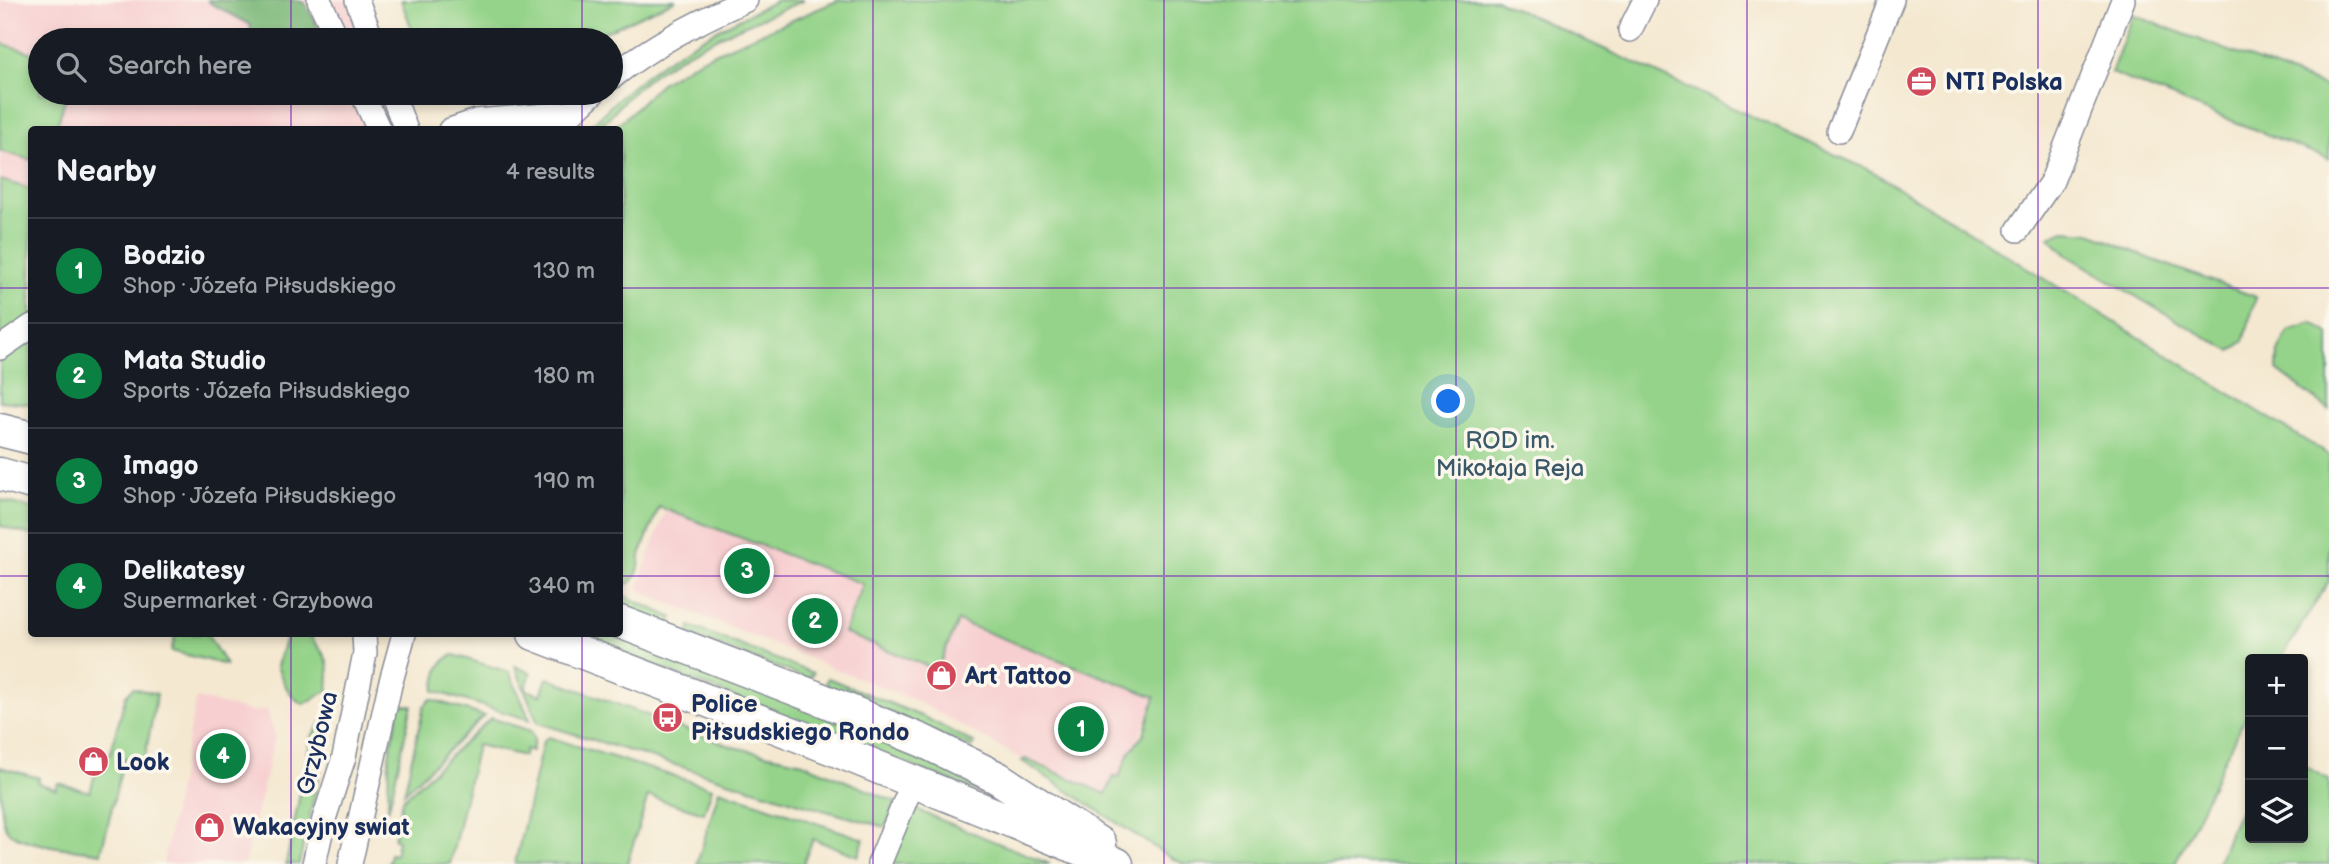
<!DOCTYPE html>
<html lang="en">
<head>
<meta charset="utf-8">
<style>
  :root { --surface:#171b24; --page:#20242c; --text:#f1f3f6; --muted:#9ea1a6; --line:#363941; --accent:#0b8043 }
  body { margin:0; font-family:"Balsamiq Sans",sans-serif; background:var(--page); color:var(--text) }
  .controls { position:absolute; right:21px; bottom:21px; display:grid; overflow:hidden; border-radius:7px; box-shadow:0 4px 10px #0003 }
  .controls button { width:63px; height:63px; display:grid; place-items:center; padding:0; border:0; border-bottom:2px solid var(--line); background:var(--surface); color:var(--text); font:35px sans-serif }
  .you { position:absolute; left:1449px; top:402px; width:24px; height:24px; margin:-18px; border:5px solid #fff; border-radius:50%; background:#1a73e8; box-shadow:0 0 0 10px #1a73e833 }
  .badge { display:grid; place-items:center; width:46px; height:46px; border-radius:50%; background:var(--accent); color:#fff; font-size:23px; font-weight:700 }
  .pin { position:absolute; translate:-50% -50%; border:4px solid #fff; box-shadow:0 2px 7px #0006 }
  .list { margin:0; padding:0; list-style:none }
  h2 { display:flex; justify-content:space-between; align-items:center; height:91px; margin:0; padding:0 28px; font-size:30px }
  h2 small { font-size:23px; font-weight:400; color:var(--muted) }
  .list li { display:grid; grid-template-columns:46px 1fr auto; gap:21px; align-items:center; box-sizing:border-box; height:105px; padding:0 28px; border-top:2px solid var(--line) }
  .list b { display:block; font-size:26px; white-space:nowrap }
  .list p { margin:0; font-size:23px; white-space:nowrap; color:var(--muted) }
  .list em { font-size:23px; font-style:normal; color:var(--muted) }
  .icon { flex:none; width:38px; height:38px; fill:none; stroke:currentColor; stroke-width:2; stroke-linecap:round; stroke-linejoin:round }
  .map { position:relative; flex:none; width:2329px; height:864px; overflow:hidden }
  .search { position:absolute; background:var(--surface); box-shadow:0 4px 10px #0003; left:28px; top:28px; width:595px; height:77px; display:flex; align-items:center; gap:18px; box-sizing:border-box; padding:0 24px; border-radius:38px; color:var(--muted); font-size:26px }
  .panel { position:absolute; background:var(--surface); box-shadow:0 4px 10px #0003; left:28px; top:126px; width:595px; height:511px; border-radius:7px }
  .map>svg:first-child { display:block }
  .built { fill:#f7cfd0 }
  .green { fill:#94d389; stroke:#588174; stroke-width:2 }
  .forest { fill:#77b575; stroke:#49726a; stroke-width:2 }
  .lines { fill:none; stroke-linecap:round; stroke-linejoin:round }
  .street-casing { stroke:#888c97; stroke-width:26 }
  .secondary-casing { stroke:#888c97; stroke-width:35 }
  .street { stroke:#fff; stroke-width:23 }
  .secondary { stroke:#fff; stroke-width:32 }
  .grid { fill:none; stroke:#7b2cbf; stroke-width:2; stroke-opacity:0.55 }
  .labels { text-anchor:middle; stroke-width:7; stroke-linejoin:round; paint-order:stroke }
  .poi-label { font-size:24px; font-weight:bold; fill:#1b2f5e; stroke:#fbf7ec; text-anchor:start }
  .park-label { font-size:24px; fill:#395869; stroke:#fbf7ec }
  .street-label { font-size:24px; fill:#1b2f5e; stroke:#fbf7ec }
</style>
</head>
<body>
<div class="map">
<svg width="2329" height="864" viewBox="0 0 2329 864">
  <rect width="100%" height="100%" fill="#fbf7ec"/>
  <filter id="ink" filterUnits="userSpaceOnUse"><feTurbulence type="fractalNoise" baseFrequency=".0143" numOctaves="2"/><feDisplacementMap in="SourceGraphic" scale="14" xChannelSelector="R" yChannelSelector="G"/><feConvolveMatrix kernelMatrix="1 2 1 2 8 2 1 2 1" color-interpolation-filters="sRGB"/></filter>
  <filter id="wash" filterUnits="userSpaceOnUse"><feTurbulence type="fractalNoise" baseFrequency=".00686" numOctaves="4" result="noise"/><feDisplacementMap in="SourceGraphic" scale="28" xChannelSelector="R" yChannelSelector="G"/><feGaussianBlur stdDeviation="1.57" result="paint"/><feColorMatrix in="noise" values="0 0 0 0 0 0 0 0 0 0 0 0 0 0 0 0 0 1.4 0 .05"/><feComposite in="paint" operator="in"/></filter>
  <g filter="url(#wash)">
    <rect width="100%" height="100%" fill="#f4e8d0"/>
    <!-- built -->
    <path class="built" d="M 0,0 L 347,0 L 363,40 L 40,40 L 40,93 L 382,93 L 395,128 L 32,130 L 31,189 L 0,180 Z
      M 666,510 L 1155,697 L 1115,799 L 1027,762 L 919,702 L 641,592 L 638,585 Z
      M 196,698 L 254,712 L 267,709 L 275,737 L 244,864 L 163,864 Z"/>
    <!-- green -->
    <path class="green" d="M 401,0 L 676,0 L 587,40 L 416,40 Z
      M 778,0 L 804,0 C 754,22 701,41 657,72 C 634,88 616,109 598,129 L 588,129 C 647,64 700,37 778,0 Z
      M 839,0 L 1497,0 L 1871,171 L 2329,455 L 2329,581 L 2281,659 L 2250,659 L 2250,710 L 2237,733 L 2175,864 L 1184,864 L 1171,858 L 1022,761 L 1025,759 L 1106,794 L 1114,776 L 1119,777 L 1129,753 L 1144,734 L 1155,697 L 958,621 L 937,670 L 844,633 L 863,584 L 659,507 L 640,555 C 640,566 637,578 629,584 L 620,581 L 620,130 L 614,129 L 661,83 L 701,59 Z
      M 2133,15 L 2329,88 L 2329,159 L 2111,73 Z
      M 0,43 L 40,55 L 40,93 L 67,93 L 56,129 L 32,130 L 31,160 L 0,151 Z
      M 0,180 L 31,189 L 31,404 L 0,401 Z
      M 2064,231 L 2091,233 L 2151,259 L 2256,297 L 2244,341 L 2231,351 L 2157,309 L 2067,255 L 2049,237 Z
      M 2312,323 L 2329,333 L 2329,410 L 2277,370 L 2278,352 L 2288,331 Z
      M 0,500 L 31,508 L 31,535 L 0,526 Z
      M 620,594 L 673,618 L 668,625 L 620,607 Z
      M 690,626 L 813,673 L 812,676 L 806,678 L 689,634 Z
      M 176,634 L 207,634 L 226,665 L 171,651 Z
      M 287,634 L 308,634 C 327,657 331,659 328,690 L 304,704 C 289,699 282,679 277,666 Z
      M 572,634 L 612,634 L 877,735 L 992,791 L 990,796 Z
      M 454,655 L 509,672 L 530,720 L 434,691 C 437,676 437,660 454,655 Z
      M 515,666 L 531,673 L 526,687 L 527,690 L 541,695 L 547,678 L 733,747 L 798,761 L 896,802 L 885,827 L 819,809 L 538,723 Z
      M 828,678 L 926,718 L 974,743 L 972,748 L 828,686 L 826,682 Z
      M 133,688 L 157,694 L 144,762 L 124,758 L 101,853 C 79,849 20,846 7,830 C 0,821 0,779 0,767 L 39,778 L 38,783 L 56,789 L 58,783 L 90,792 L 101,752 L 110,754 L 126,695 Z
      M 431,699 L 484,716 L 404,793 L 424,706 Z
      M 400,705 L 412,705 L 388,811 L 389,755 Z
      M 333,712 L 299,864 L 286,864 L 311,738 L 327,714 Z
      M 491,718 L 531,731 L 534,739 L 532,751 L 525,749 L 524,756 L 477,745 L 450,864 L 388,864 L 390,854 L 395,855 L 398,840 L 394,839 L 402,800 Z
      M 548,737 L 712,788 L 704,813 L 648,796 L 627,864 L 515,864 L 543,741 Z
      M 2303,765 L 2329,780 L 2329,864 L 2217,864 L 2233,824 L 2250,792 L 2250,838 L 2303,838 Z
      M 719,790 L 864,839 L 858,856 L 813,839 L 803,864 L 697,864 Z
      M 909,807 L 1050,864 L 887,864 Z"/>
    <!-- forest -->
    <path class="forest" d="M 208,0 L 295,0 L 305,3 L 326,40 L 249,40 L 251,25 L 210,3 Z"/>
  </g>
  <g filter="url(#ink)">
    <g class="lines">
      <defs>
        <path id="street" d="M 319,0 L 338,40
          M 357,0 L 372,40
          M 1630,30 L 1645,0
          M 611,78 C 652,45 697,22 746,0
          M 362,93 L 379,130
          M 392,93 L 406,130
          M 562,122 L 593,93
          M 450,130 L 476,121 L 570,113
          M 1839,131 L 1892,0
          M 2018,230 L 2052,181 L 2123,0
          M 0,348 L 32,326
          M 314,864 L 324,819 L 344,757 L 365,653 L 364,634
          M 350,864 L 390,685 L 404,634
          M 879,864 L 913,782"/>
        <path id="secondary" d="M 0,430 L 32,438
          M 0,474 L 32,483
          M 620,622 L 813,696 L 923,741 L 998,778 L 1100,844
          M 534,634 L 833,749 L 1117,864"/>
      </defs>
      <!-- street casing -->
      <use href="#street" class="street-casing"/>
      <!-- secondary casing -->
      <use href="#secondary" class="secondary-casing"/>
      <!-- street -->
      <use href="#street" class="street"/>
      <!-- secondary -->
      <use href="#secondary" class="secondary"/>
    </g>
  </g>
  <!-- grid -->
  <path class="grid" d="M 291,0 L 291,40M 582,0 L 582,40M 873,0 L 873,864M 1164,0 L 1164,864M 1456,0 L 1456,864M 1747,0 L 1747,864M 2038,0 L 2038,864M 291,93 L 291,130M 582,93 L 582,130M 0,288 L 32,288M 620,288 L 2329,288M 0,576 L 32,576M 620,576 L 2329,576M 291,634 L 291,864M 582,634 L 582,864"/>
  <!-- icons -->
  <defs>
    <symbol id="office-disc" viewBox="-11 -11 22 22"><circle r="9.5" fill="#d1495b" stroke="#fbf7ec"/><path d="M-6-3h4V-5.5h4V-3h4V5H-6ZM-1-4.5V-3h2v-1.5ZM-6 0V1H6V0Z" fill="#fff"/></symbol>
    <symbol id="shop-disc" viewBox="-11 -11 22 22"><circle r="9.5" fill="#d1495b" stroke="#fbf7ec"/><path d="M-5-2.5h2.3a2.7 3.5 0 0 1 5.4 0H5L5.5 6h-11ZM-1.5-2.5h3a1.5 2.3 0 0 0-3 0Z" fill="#fff"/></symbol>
    <symbol id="bus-disc" viewBox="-11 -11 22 22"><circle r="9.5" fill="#d1495b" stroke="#fbf7ec"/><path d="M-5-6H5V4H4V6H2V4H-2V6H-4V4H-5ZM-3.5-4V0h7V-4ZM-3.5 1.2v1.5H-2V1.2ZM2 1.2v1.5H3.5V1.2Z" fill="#fff"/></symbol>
  </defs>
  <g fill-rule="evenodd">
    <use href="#office-disc" x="1904" y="64" width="35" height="35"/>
    <use href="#shop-disc" x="924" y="658" width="35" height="35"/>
    <use href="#bus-disc" x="650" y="700" width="35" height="35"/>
    <use href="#shop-disc" x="76" y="744" width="35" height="35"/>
    <use href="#shop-disc" x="192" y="810" width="35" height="35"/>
  </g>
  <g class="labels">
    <!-- poi labels -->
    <g class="poi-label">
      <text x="1945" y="90">NTI Polska</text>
      <text x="965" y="684">Art Tattoo</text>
      <text x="691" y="712">Police<tspan x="691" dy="28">Piłsudskiego Rondo</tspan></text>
      <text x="116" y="770">Look</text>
      <text x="233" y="835">Wakacyjny swiat</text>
    </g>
    <!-- park labels -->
    <g class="park-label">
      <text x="1510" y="448">ROD im.<tspan x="1510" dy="28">Mikołaja Reja</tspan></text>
    </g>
    <!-- street labels -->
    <g class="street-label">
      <text transform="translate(317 743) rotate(-76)" y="8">Grzybowa</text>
    </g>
  </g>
</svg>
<div class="controls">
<button>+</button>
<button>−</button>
<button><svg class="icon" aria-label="layers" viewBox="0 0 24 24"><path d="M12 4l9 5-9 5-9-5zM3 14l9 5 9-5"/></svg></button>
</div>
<div class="you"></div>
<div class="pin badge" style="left:1081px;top:729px">1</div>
<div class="pin badge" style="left:815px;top:621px">2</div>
<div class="pin badge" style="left:747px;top:571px">3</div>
<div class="pin badge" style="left:223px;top:756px">4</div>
<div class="search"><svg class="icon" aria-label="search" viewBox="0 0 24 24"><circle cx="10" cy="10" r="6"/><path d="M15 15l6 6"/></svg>Search here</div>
<section class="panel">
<h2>Nearby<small>4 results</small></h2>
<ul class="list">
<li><span class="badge">1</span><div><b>Bodzio</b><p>Shop · Józefa Piłsudskiego</p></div><em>130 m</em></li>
<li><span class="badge">2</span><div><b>Mata Studio</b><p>Sports · Józefa Piłsudskiego</p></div><em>180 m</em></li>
<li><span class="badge">3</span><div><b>Imago</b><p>Shop · Józefa Piłsudskiego</p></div><em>190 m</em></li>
<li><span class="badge">4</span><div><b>Delikatesy</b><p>Supermarket · Grzybowa</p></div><em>340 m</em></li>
</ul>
</section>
</div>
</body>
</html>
